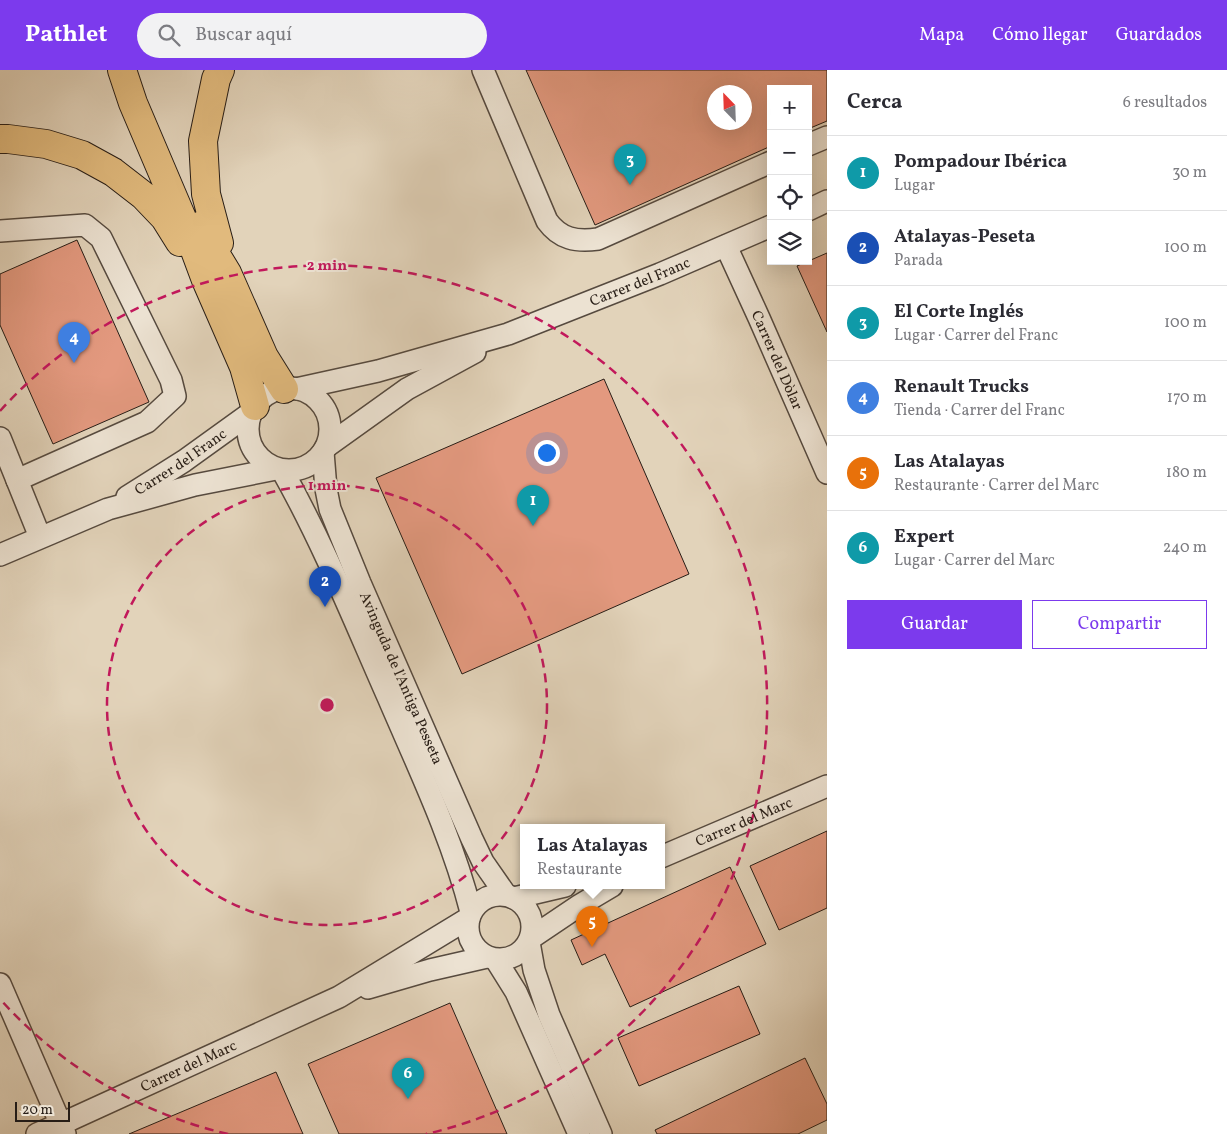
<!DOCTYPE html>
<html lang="es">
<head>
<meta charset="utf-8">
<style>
  :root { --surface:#fff; --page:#f2f2f3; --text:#2b2b33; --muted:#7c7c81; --line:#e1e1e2; --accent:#7c3aed }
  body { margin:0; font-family:Vollkorn,serif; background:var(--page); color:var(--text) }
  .controls { position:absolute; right:15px; top:15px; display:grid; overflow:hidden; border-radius:0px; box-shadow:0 5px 20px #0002 }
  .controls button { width:45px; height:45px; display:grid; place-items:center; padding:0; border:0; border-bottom:1px solid var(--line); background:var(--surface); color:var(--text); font:25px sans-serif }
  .compass { position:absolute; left:707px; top:15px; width:45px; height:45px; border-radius:50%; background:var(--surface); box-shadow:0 5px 20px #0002; rotate:337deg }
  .scale { position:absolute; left:15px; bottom:12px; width:55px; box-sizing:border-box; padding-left:5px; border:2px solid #271d16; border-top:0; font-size:14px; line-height:18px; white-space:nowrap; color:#271d16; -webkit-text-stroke:4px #ece2d2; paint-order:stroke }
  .you { position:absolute; left:546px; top:382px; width:18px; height:18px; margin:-12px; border:4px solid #fff; border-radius:50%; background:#1a73e8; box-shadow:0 0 0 8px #1a73e833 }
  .badge { display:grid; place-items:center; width:32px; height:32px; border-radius:50%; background:var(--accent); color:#fff; font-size:16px; font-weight:700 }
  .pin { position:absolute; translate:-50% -41px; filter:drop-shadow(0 1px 2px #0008) }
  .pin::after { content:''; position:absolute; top:26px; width:18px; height:15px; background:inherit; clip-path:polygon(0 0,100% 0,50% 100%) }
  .popup { position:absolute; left:520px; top:754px; width:145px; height:65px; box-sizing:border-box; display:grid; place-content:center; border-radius:0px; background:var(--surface); filter:drop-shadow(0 1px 4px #0005); font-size:16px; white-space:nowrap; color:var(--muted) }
  .popup b { font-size:19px; color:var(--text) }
  .popup::after { content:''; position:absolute; left:50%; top:100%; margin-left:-10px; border:10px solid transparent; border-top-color:var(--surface) }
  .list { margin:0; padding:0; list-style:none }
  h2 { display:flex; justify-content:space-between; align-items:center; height:65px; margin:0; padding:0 20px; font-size:21px }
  h2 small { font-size:16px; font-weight:400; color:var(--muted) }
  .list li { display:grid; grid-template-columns:32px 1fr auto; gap:15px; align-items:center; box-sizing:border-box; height:75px; padding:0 20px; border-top:1px solid var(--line) }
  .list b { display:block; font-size:19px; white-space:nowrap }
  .list p { margin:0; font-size:16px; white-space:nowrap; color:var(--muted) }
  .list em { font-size:16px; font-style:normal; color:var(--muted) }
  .actions { display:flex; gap:10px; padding:15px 20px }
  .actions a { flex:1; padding:11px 0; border:1px solid var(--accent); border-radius:0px; text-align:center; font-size:18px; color:var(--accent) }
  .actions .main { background:var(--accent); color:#fff }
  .icon { flex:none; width:28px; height:28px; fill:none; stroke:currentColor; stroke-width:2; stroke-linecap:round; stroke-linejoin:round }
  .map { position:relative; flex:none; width:827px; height:1064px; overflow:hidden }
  header { display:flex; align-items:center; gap:30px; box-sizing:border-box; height:70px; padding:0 25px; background:var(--accent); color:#fff }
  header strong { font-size:24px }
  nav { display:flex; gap:28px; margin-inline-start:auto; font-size:18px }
  .search { width:350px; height:45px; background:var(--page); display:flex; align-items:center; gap:12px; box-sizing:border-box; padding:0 18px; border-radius:28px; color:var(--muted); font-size:19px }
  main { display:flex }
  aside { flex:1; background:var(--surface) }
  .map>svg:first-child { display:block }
  .building { fill:#e3997f; stroke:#271d16; fill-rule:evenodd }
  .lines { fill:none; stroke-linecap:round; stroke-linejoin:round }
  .minor-casing { stroke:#564a3f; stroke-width:24 }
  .highway-casing { stroke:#271d16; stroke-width:30 }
  .minor { stroke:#ece2d2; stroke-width:21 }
  .highway { stroke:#e1ba7d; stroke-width:28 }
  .ring { fill:none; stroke:#c2185b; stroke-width:2.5; stroke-dasharray:9 6 }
  .labels { text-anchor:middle; stroke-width:4; stroke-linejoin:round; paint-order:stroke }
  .street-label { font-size:15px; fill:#271d16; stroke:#ece2d2 }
  .centre { fill:#c2185b; stroke:#ece2d2; stroke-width:2.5 }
  .ring-label { font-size:15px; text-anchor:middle; font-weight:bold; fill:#c2185b; stroke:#ece2d2; stroke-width:4; stroke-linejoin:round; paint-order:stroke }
</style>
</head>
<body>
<header>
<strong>Pathlet</strong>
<div class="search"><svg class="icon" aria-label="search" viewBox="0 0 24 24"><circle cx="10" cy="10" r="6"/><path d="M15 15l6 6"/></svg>Buscar aquí</div>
<nav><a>Mapa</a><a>Cómo llegar</a><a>Guardados</a></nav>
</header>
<main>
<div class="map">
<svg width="827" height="1064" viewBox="0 0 827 1064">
  <rect width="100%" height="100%" fill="#e2d3ba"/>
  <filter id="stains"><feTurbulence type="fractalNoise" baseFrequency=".004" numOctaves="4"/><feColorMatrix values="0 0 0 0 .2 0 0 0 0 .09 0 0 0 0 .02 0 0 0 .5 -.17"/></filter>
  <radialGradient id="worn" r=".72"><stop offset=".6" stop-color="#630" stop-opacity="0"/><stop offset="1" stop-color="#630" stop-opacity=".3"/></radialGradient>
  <!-- building -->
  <path class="building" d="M 526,0 L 827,0 L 827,51 L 808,59 L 808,19 L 771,19 L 771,76 L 595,155 ZM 714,22 L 744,22 L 744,52 L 714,52 Z
    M 77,170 L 149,332 L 53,374 L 0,255 L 0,204 Z
    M 827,183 L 827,262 L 797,196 Z
    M 604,309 L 689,504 L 462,604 L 376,408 Z
    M 827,761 L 827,838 L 779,860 L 750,796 Z
    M 730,797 L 766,874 L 630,937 L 605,884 L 582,895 L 571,870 Z
    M 739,916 L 760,964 L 639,1016 L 618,968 Z
    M 450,933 L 507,1064 L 339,1064 L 308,994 Z
    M 805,988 L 827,1034 L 827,1050 L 798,1064 L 657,1064 L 655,1060 Z
    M 276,1002 L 303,1064 L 129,1064 Z"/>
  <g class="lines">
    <defs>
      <g id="minor">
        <path d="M 483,0 L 547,151 C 560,169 576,172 598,169 L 771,92"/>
        <path d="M 808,75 L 827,67"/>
        <path d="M 808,140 L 827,131"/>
        <path d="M 0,161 L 85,155 L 101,168 L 171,310 L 175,326 L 147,352 L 17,410"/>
        <path id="s1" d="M 726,176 L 759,248 L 827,403"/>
        <circle cx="289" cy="359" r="41"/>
        <path id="s2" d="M 296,319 L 378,301 L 508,264 L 660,204 L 771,156"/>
        <path d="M 0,368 L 40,467"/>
        <path d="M 326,377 L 407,319 L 475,282"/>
        <path id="s3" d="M 323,382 L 326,419 L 330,439 L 360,513 L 472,769 L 483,792 L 506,825"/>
        <path d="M 282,400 C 323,473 354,550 388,627 C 418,697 452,767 471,842"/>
        <path id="s4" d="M 127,427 L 184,391 L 252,342"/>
        <path d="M 0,485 L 108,439 L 195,415 L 276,399"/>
        <path id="s5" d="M 661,787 L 827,716"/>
        <circle cx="500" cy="857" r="32"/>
        <path d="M 514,828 L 565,816"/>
        <path d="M 531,868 L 580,835 L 612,816"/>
        <path d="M 529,872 L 534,900 L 549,945 L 601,1064"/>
        <path d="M 496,890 L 516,922 L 579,1064"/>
        <path d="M 0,914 L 65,1064"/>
        <path d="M 368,918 L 430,900 L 487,887"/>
        <path id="s6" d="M 37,1064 L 72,1049 L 339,927 L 469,848"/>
      </g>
      <path id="highway" d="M 122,0 L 133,33 L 190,167 L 206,210 L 244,297 L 255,336
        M 0,69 L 8,69 L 46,74 L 82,85 L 113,102 L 144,126 L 165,148 L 180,172
        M 202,155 L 210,175 L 227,203 L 264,287 L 284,319
        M 219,173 L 206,124 L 203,71 L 216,9 L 220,0"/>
    </defs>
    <!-- minor casing -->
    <use href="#minor" class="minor-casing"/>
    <!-- highway casing -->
    <use href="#highway" class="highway-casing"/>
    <!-- minor -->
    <use href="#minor" class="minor"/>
    <!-- highway -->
    <use href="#highway" class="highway"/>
  </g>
  <!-- distance rings -->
  <g class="ring">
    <circle cx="327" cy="635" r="220"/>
    <path d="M228 1064A440 440 0 0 1 0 929M0 341A440 440 0 1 1 426 1064"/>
  </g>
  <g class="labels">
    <!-- street labels -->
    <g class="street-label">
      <text dy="5" stroke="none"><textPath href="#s2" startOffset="361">Carrer del Franc</textPath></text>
      <text dy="5" stroke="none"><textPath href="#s1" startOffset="125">Carrer del Dòlar</textPath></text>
      <text dy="5" stroke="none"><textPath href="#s4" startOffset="64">Carrer del Franc</textPath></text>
      <text dy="5" stroke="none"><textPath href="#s3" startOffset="241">Avinguda de l'Antiga Pesseta</textPath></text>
      <text dy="5" stroke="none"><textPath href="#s5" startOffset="90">Carrer del Marc</textPath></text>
      <text dy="5" stroke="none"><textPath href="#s6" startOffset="166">Carrer del Marc</textPath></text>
    </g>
  </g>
  <circle cx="327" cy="635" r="8" class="centre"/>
  <g class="ring-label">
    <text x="327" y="200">2 min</text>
    <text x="327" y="420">1 min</text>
  </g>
  <rect width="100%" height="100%" filter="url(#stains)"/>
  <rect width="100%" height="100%" fill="url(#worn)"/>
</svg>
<div class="controls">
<button>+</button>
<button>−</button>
<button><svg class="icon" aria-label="locate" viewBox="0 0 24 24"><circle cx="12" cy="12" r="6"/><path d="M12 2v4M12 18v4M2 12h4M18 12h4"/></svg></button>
<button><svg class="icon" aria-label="layers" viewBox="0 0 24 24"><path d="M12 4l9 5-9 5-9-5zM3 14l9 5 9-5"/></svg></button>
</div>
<svg class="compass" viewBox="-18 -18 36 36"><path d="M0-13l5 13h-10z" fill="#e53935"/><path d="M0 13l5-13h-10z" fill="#7c7c81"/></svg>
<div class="scale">20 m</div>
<div class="you"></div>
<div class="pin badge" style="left:533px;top:456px;background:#0f9aa8">1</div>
<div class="pin badge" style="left:325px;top:537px;background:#1a4fb4">2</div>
<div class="pin badge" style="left:630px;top:115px;background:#0f9aa8">3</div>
<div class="pin badge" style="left:74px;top:293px;background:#3f7fe0">4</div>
<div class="pin badge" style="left:592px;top:877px;background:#e8710a">5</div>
<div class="popup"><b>Las Atalayas</b>Restaurante</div>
<div class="pin badge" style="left:408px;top:1029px;background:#0f9aa8">6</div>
</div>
<aside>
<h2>Cerca<small>6 resultados</small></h2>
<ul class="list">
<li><span class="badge" style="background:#0f9aa8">1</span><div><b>Pompadour Ibérica</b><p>Lugar</p></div><em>30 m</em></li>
<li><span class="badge" style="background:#1a4fb4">2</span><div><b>Atalayas-Peseta</b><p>Parada</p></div><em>100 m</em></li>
<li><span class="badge" style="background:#0f9aa8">3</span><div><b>El Corte Inglés</b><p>Lugar · Carrer del Franc</p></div><em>100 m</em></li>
<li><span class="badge" style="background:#3f7fe0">4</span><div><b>Renault Trucks</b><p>Tienda · Carrer del Franc</p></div><em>170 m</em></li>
<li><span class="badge" style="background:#e8710a">5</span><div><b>Las Atalayas</b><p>Restaurante · Carrer del Marc</p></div><em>180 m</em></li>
<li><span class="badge" style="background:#0f9aa8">6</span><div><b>Expert</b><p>Lugar · Carrer del Marc</p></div><em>240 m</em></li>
</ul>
<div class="actions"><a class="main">Guardar</a><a>Compartir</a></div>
</aside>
</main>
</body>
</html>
